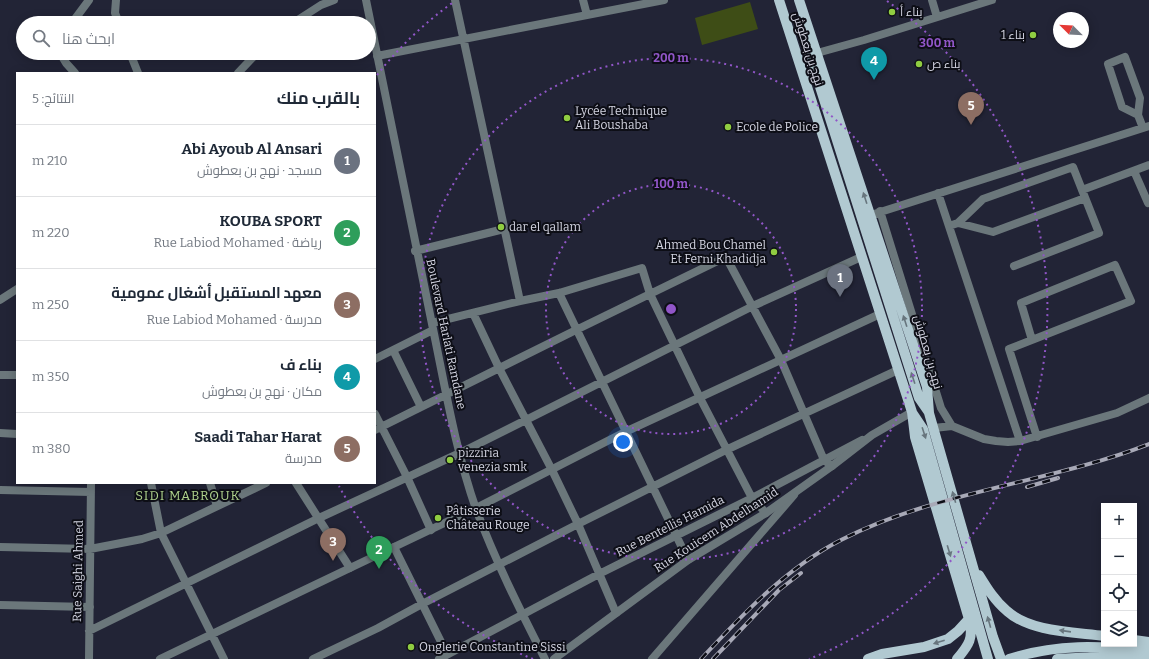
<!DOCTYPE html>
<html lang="ar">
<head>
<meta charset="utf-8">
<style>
  :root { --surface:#fff; --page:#f2f2f3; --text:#1f2937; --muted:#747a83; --line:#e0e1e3; --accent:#7c3aed }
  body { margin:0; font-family:Bitter,Cairo,serif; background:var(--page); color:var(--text); direction:rtl }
  .controls { position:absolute; right:12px; bottom:12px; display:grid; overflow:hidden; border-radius:0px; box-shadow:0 2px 10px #0003 }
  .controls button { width:36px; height:36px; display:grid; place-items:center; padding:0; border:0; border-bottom:1px solid var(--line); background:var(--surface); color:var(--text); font:20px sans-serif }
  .compass { position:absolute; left:1053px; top:12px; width:36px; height:36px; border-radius:50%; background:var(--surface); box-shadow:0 2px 10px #0003; rotate:294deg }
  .you { position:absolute; left:623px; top:442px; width:14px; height:14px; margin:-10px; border:3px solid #fff; border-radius:50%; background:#1a73e8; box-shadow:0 0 0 6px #1a73e833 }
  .badge { display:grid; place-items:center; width:26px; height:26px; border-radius:50%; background:var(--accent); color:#fff; font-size:13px; font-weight:700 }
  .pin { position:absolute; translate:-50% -33px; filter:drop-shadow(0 1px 2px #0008) }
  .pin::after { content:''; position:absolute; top:21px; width:14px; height:12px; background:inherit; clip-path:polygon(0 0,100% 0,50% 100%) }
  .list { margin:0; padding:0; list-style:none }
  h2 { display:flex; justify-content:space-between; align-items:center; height:52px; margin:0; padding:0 16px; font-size:17px }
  h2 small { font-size:13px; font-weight:400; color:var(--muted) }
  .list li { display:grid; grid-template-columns:26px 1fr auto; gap:12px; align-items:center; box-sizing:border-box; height:72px; padding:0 16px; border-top:1px solid var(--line) }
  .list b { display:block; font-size:15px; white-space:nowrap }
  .list p { margin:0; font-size:13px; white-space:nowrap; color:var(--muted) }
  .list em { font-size:13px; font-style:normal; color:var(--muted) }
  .icon { flex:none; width:22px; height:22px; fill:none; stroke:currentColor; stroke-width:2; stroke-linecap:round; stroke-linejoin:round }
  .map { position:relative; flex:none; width:1149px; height:659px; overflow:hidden; direction:ltr }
  .search { position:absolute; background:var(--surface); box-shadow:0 2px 10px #0003; left:16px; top:16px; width:360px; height:44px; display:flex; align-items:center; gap:10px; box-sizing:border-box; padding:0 14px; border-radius:22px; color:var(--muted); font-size:15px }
  .panel { position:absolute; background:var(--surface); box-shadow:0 2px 10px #0003; left:16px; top:72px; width:360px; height:412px; border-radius:0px; direction:rtl }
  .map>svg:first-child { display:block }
  .green { fill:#3e4d16 }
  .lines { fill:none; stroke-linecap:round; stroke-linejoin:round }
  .minor { stroke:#6b777b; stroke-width:8 }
  .tertiary { stroke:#6b777b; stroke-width:8 }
  .primary { stroke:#b1c9d1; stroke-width:10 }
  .rail-casing { stroke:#a8a9b7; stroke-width:4 }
  .rail { stroke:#0d0e16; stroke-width:2.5; stroke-dasharray:8; stroke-linecap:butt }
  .oneway { fill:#67757d }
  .ring { fill:none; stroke:#9156c8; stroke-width:2; stroke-dasharray:2 4 }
  .poi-dot { fill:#90cd41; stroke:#0d0e16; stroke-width:1.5 }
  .labels { text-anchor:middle; stroke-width:4; stroke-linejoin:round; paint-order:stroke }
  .poi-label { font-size:12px; fill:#d4d5e2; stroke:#0d0e16; text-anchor:start }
  .street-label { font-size:12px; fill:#d4d5e2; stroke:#0d0e16 }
  .neighbourhood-label { font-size:13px; letter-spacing:1px; fill:#b0d38d; stroke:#0d0e16 }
  .centre { fill:#9156c8; stroke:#0d0e16; stroke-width:2 }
  .ring-label { font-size:12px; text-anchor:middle; font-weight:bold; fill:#9156c8; stroke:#0d0e16; stroke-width:4; stroke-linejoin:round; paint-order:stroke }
</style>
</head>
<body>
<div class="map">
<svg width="1149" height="659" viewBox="0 0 1149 659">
  <rect width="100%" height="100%" fill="#222436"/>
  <!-- green -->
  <path class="green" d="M 750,2 L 758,29 L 702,45 L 695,18 Z"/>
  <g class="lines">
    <!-- minor -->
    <path class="minor" d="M 366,0 C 387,108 409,216 432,324 C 445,386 455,449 476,509 C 495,560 520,610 545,659
      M 455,0 L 520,301
      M 583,0 L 587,15
      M 932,0 L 937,17
      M 72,23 L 89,0
      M 293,23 L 321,5 L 334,0
      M 60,53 L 66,63 L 75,73
      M 817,53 L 864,40 L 992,0
      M 377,56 L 664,0
      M 238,73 L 257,53
      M 1138,115 L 1122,107 L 1108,64 L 1125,57 L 1140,98 L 1138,115 L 1143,128
      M 1134,171 L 1148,203
      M 1082,190 L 1149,165
      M 938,193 L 1020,441
      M 880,211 L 941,408 L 952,426
      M 871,215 L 1149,126
      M 958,223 L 993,232 L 1085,198
      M 949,226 L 958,223 L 983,199 L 1073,167 L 1099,233 L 1014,266
      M 415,251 L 504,229
      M 559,293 L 688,560
      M 0,300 L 17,289
      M 473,313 L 499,368 L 552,470 L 578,524 L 616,613
      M 432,323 L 520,301 L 559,293 L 642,268 L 650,294 L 700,398 L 752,498 L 766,513
      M 1032,340 L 1021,303 L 1115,265 L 1131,301 L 1009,349 L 1037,437
      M 393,350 L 421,407
      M 375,359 L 433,330
      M 0,375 L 17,375
      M 375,414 L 407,477 L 431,530
      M 934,428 L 952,426 L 984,439 L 996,441 L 1008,442 L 1020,441 L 1117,413 L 1149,398
      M 375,430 L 576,330 L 726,257 L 781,360 L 824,460 L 832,466
      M 0,433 L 17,434
      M 151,483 L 161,533 L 224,659
      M 210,483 L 217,506
      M 0,490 L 91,492
      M 0,547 L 90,549 L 142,539 L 161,533 L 266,483
      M 394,547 L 447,654
      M 0,605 L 90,607
      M 89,631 L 319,518 L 460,453 L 753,306 L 861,257
      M 89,659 L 91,483
      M 160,659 L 350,568
      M 313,659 L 378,628 L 422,604 L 578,524 L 728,449 L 898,370
      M 439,659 L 599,574 L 752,498 L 862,440
      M 652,659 L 794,495"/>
    <!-- tertiary -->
    <path class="tertiary" d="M 116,0 L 115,13 L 119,23
      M 130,53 L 138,73
      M 296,483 L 350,568 L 476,508 L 625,432 L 880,314
      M 554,659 L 688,560 L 766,513 L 832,466 L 872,435 L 912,412"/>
    <!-- primary -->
    <path class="primary" d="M 779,0 L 912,412 L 915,437 L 969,619 C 974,638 969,645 957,659
      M 799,0 L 927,387 L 929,413 L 993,637 L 1001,659
      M 808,49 L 919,398 L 928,411
      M 913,414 L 923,429 L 988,659
      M 979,575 C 987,588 995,601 1007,611 C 1030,632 1074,632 1104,636
      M 1134,640 L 1149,642
      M 868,659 L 882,654 L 924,647 L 948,639 L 958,631 L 969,619
      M 1009,659 C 1056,644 1100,645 1149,652
      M 1057,659 L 1095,657 L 1147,659"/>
    <defs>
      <path id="rail" d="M 1027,487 L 1058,478
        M 701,659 C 742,615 786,568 841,540 C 937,491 1049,483 1149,444
        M 713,659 L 779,590 L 801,573"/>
    </defs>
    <!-- rail casing -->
    <use href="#rail" class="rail-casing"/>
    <!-- rail -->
    <use href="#rail" class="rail"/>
  </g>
  <!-- one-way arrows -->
  <defs><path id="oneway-solid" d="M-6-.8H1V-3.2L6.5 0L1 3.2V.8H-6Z"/></defs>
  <g class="oneway">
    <use href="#oneway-solid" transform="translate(865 198) rotate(-108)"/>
    <use href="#oneway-solid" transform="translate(905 321) rotate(-108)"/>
    <use href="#oneway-solid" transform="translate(913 378) rotate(-108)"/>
    <use href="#oneway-solid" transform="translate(924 433) rotate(72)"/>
    <use href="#oneway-solid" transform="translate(954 497) rotate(-106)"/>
    <use href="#oneway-solid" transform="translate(949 551) rotate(73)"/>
    <use href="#oneway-solid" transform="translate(989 622) rotate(-106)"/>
    <use href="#oneway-solid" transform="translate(1065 631) rotate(-172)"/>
    <use href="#oneway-solid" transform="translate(939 642) rotate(162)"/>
  </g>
  <!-- distance rings -->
  <g class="ring">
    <circle cx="671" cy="309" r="125"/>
    <circle cx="671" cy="309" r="251"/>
    <path d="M533 659A376 376 0 0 1 339 486M377 75A376 376 0 0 1 455 1M887 1A376 376 0 0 1 809 659"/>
  </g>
  <!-- markers -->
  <g class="poi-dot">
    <circle cx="892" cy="12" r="4"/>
    <circle cx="1033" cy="35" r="4"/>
    <circle cx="919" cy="64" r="4"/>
    <circle cx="567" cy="118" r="4"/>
    <circle cx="728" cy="127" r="4"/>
    <circle cx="501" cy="227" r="4"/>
    <circle cx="774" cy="252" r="4"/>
    <circle cx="450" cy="460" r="4"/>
    <circle cx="438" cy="518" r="4"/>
    <circle cx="411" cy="647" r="4"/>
  </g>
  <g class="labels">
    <!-- poi labels -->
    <g class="poi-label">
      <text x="900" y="16">بناء أ</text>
      <text x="1025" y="39" text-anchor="end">بناء 1</text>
      <text x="927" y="68">بناء ص</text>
      <text x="575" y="115">Lycée Technique<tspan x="575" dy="14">Ali Boushaba</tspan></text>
      <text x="736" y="131">Ecole de Police</text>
      <text x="509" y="231">dar el qallam</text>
      <text x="766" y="249" text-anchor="end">Ahmed Bou Chamel<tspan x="766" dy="14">Et Ferni Khadidja</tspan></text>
      <text x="458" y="457">pizziria<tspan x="458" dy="14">venezia smk</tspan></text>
      <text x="446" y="515">Pâtisserie<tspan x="446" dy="14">Château Rouge</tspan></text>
      <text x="419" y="651">Onglerie Constantine Sissi</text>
    </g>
    <!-- street labels -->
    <g class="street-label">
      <text transform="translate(808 49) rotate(72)" y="4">نهج بن بعطوش</text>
      <text transform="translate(446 334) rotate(78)" y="4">Boulevard Harlati Ramdane</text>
      <text transform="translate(928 352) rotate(74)" y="4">نهج بن بعطوش</text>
      <text transform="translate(670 526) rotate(-27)" y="4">Rue Bentellis Hamida</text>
      <text transform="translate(716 530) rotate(-33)" y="4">Rue Kouicem Abdelhamid</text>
      <text transform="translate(78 571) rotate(-89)" y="4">Rue Saighi Ahmed</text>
    </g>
    <!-- neighbourhood labels -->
    <g class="neighbourhood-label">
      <text x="188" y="500">SIDI MABROUK</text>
    </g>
  </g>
  <circle cx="671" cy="309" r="6" class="centre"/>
  <g class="ring-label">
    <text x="937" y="47">300 m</text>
    <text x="671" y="62">200 m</text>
    <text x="671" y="188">100 m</text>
  </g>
</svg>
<div class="controls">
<button>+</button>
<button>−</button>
<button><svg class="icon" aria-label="locate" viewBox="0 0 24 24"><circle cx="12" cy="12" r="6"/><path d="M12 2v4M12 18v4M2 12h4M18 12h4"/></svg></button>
<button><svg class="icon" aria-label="layers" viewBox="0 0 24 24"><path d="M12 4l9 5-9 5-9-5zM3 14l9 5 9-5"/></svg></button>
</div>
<svg class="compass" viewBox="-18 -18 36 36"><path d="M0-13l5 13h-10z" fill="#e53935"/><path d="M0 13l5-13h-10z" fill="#747a83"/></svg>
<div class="you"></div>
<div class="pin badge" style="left:840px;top:297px;background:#6b7280">1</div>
<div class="pin badge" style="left:379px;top:569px;background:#2e9e5b">2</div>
<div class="pin badge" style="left:333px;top:561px;background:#8d6e63">3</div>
<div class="pin badge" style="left:874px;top:80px;background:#0f9aa8">4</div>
<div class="pin badge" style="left:971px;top:125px;background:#8d6e63">5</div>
<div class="search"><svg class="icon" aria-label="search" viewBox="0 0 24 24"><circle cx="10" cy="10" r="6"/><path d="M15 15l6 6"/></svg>ابحث هنا</div>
<section class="panel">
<h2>بالقرب منك<small>النتائج: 5</small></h2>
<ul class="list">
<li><span class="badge" style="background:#6b7280">1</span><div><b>Abi Ayoub Al Ansari</b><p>مسجد · نهج بن بعطوش</p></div><em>210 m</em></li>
<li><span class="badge" style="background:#2e9e5b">2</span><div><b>KOUBA SPORT</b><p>رياضة · Rue Labiod Mohamed</p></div><em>220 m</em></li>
<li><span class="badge" style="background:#8d6e63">3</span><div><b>معهد المستقبل أشغال عمومية</b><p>مدرسة · Rue Labiod Mohamed</p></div><em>250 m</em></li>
<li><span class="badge" style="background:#0f9aa8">4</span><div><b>بناء ف</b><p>مكان · نهج بن بعطوش</p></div><em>350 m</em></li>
<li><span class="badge" style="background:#8d6e63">5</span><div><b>Saadi Tahar Harat</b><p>مدرسة</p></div><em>380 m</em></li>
</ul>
</section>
</div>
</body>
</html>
